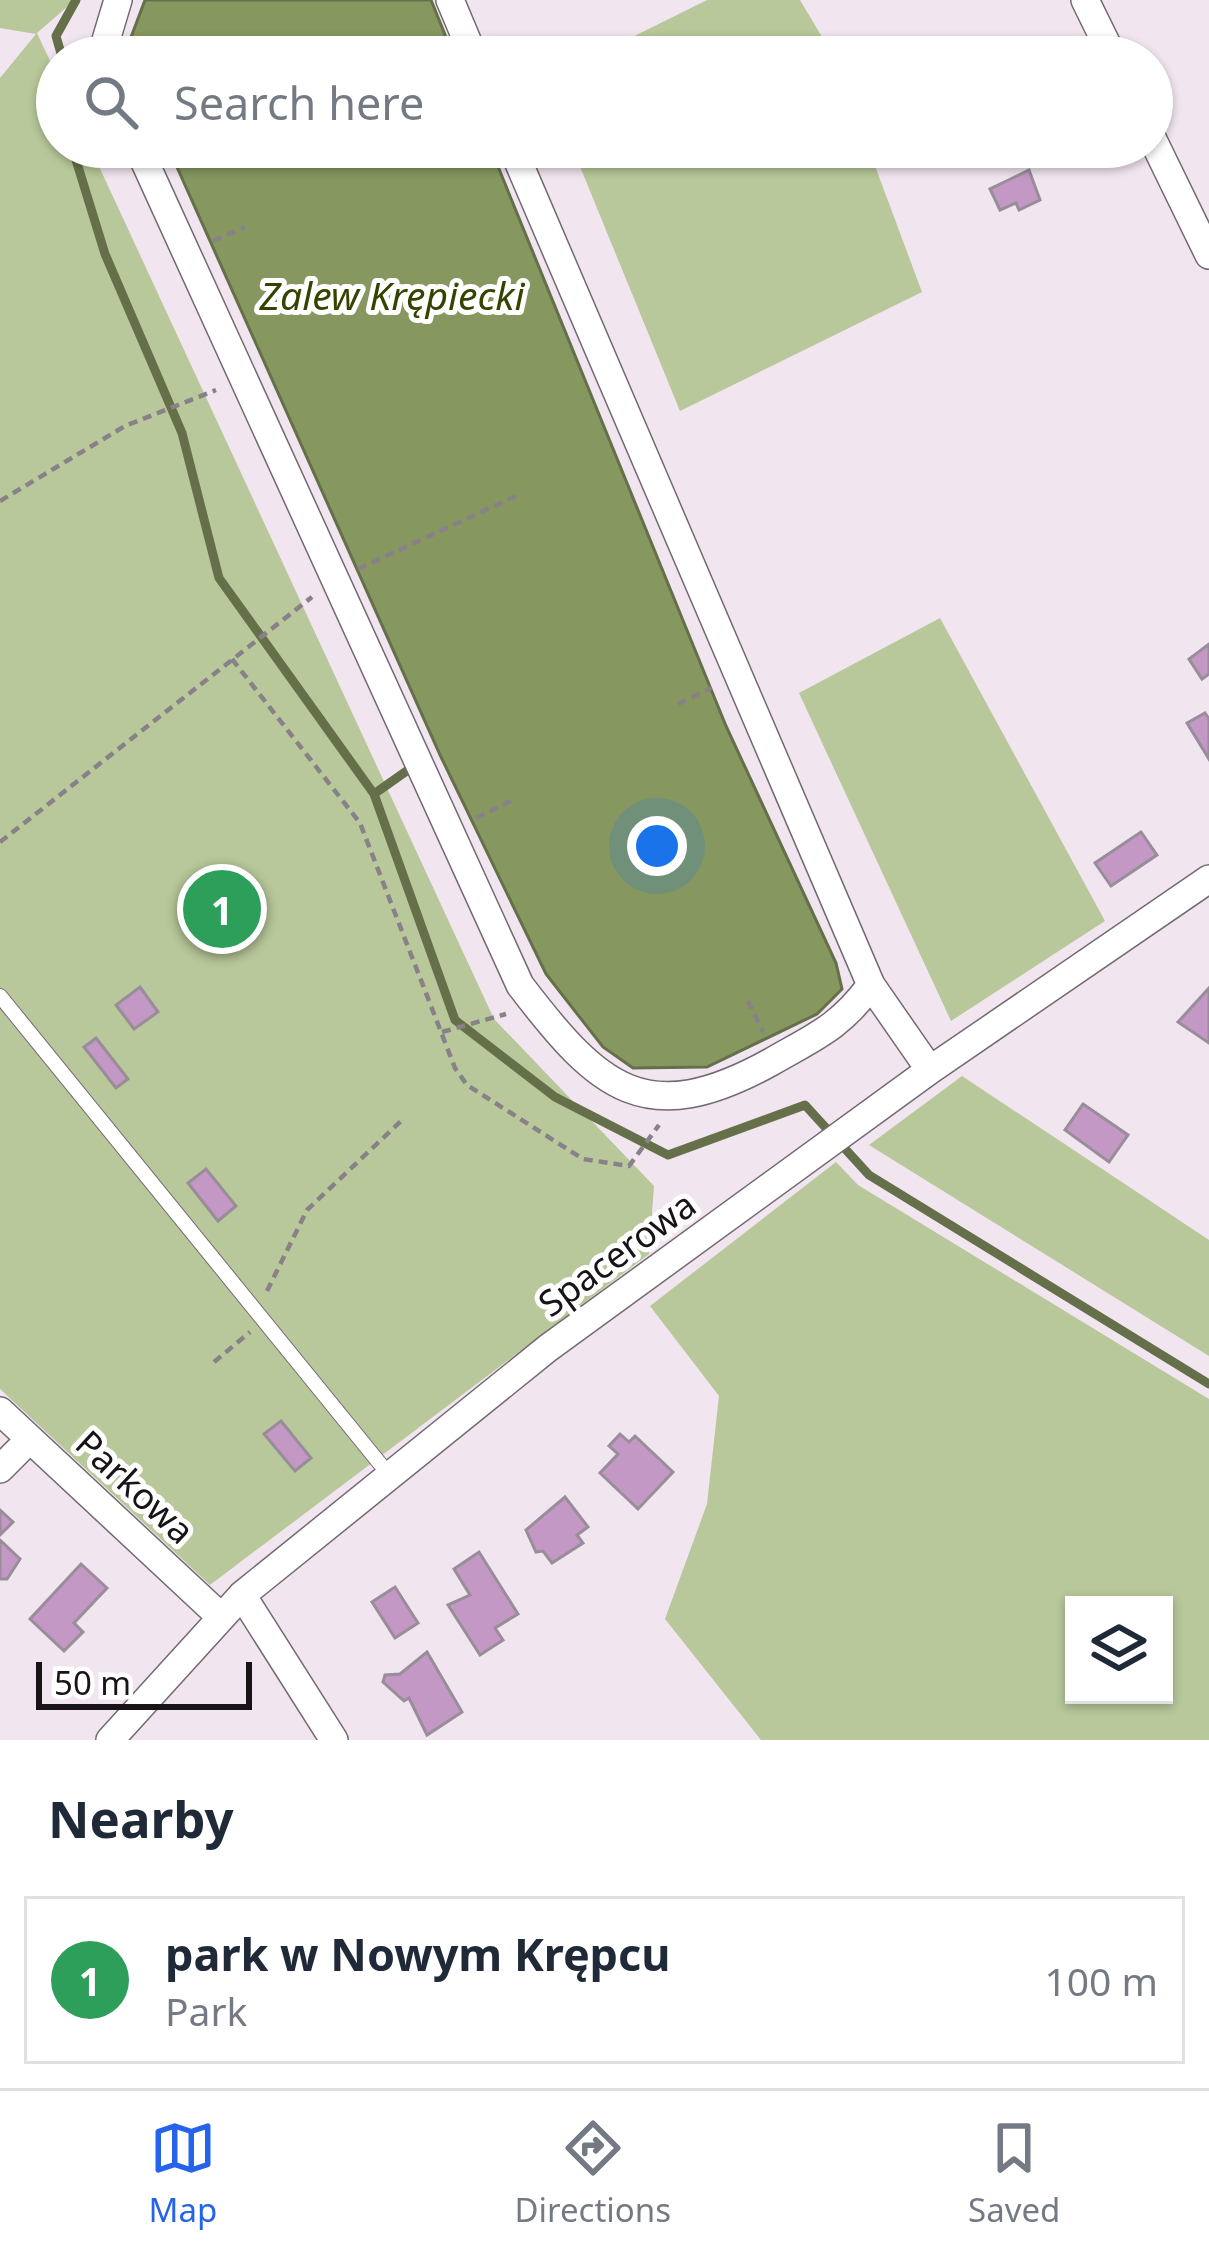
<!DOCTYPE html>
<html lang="en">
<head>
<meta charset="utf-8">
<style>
  :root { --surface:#fff; --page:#f2f2f3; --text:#1f2937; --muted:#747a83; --line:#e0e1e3; --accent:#2563eb }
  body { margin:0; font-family:"Noto Sans",sans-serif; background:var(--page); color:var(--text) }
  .controls { position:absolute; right:36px; bottom:36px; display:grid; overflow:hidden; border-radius:0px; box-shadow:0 3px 9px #0004 }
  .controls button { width:108px; height:108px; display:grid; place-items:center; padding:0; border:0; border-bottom:3px solid var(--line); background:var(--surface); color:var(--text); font:60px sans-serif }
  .scale { position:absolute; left:36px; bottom:30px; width:216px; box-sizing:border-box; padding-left:12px; border:6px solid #171317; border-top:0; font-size:33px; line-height:42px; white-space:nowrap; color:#171317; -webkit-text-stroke:9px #fff; paint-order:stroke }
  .you { position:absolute; left:657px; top:846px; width:42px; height:42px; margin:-30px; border:9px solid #fff; border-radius:50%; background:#1a73e8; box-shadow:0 0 0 18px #1a73e833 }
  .badge { display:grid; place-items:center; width:78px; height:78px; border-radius:50%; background:var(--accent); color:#fff; font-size:39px; font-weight:700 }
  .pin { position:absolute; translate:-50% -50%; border:6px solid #fff; box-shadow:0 3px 12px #0006 }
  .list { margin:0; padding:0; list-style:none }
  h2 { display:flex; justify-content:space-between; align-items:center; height:156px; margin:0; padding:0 48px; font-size:51px }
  h2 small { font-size:39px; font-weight:400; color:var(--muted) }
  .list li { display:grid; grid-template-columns:78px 1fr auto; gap:36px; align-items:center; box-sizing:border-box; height:168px; margin:0 24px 24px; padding:0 24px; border:3px solid var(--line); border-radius:0px }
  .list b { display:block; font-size:45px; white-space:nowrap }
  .list p { margin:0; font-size:39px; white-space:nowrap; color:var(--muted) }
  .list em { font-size:39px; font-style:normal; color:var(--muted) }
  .icon { flex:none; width:66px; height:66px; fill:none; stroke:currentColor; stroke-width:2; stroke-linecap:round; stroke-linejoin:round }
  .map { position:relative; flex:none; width:1209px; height:1740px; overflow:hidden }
  .search { position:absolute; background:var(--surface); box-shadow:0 3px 9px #0004; left:36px; right:36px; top:36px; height:132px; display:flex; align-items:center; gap:30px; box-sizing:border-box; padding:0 42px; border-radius:66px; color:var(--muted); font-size:45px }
  .sheet { height:348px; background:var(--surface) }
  nav { display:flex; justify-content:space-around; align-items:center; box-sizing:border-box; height:168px; border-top:3px solid var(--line); background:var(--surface); font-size:33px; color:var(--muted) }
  nav a { display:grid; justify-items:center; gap:6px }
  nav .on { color:var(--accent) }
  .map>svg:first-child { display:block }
  .green { fill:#b8c89a; fill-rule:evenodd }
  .water { fill:#869860; stroke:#65704a; stroke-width:3 }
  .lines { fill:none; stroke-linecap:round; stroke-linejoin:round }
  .stream { stroke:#65704a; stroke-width:9 }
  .building { fill:#c498c4; stroke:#988d98; stroke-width:3 }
  .lane-casing { stroke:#736973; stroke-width:16 }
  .street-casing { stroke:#736973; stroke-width:30 }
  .path { stroke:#898188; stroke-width:4.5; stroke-dasharray:9 6; stroke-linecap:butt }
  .lane { stroke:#fff; stroke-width:14 }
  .street { stroke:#fff; stroke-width:27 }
  .labels { text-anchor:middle; stroke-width:10; stroke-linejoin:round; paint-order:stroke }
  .street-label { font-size:36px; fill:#171317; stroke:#fff }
  .water-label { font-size:39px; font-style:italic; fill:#344400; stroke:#fff }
</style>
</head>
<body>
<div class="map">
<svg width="1209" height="1740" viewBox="0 0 1209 1740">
  <rect width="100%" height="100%" fill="#f1e5f0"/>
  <!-- green -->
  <path class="green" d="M 0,0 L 75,0 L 37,33 L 57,76 L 57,147 L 90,147 L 494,1019 L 654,1186 L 649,1254 L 210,1585 L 0,1389 L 0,78 L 36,34 L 0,28 Z
    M 707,0 L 800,0 L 834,57 L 592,57 Z
    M 572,147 L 868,147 L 922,292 L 680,411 Z
    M 940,618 L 1105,921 L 951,1021 L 799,693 Z
    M 962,1076 L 1209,1240 L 1209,1356 L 869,1145 Z
    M 836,1162 L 858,1185 L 1209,1399 L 1209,1740 L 761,1740 L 665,1619 L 707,1504 L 719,1396 L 650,1306 ZM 1074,1605 L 1164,1605 L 1164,1695 L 1074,1695 Z"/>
  <!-- water -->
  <path class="water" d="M 145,0 L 431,0 L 454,57 L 130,57 L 127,48 Z
    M 168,147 L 490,147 L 726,726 L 836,963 L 842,989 L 817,1014 L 707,1067 L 633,1068 L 603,1047 L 546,974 L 441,757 Z"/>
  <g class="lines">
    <!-- stream -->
    <path class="stream" d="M 62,57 L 56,36 L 76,0
      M 72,147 L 105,254 L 182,433 L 219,578 L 374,794 L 455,1020 L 555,1097 L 668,1155 L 805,1105 L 869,1175 L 1209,1384
      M 374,794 L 408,770"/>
  </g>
  <!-- building -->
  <path class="building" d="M 1029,170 L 1040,200 L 1019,210 L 1016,203 L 1000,210 L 990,189 Z
    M 1209,644 L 1209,674 L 1202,679 L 1189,659 Z
    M 1205,713 L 1209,719 L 1209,759 L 1187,723 Z
    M 1141,832 L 1157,855 L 1111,886 L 1095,863 Z
    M 140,987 L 158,1012 L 134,1029 L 116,1005 Z
    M 1209,988 L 1209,1043 L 1178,1022 Z
    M 96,1038 L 128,1079 L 116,1088 L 84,1047 Z
    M 1083,1104 L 1128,1135 L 1109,1162 L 1065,1130 Z
    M 206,1169 L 236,1206 L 218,1221 L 188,1183 Z
    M 281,1421 L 311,1458 L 295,1471 L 264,1434 Z
    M 620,1434 L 629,1442 L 635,1436 L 673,1472 L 638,1509 L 600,1473 L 618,1454 L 609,1446 Z
    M 565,1497 L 588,1527 L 577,1535 L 583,1543 L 552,1563 L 543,1551 L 536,1552 L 526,1530 Z
    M 0,1510 L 13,1522 L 0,1535 Z
    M 0,1540 L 20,1559 L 7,1579 L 0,1579 Z
    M 479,1552 L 518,1614 L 495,1628 L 503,1640 L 480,1655 L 448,1605 L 470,1595 L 454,1569 Z
    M 81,1564 L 107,1588 L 74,1623 L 83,1632 L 64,1651 L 30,1619 Z
    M 395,1587 L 418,1623 L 395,1638 L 372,1602 Z
    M 427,1652 L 462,1712 L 427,1735 L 409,1698 L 404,1701 L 383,1682 L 385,1675 L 400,1674 Z"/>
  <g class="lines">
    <defs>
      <path id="lane" d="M 0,996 L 390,1476"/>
      <path id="street" d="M 450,0 L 474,57
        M 1085,0 L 1113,57
        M 109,57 L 106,40 L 118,0
        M 1152,138 L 1209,255
        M 138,147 L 520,985 C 599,1089 646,1131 771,1062 C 816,1036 839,1028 871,985
        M 512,147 L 871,985 L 930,1070
        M 0,1411 L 221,1617
        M 0,1469 L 30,1439
        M 242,1595 L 334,1740
        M 110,1740 L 242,1595 L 548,1348 L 930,1070 L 1209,879"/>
    </defs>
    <!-- lane casing -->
    <use href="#lane" class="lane-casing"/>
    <!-- street casing -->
    <use href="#street" class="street-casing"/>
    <!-- path -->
    <path class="path" d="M 213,241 L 245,227
      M 0,501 L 125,426 L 216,390
      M 358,569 L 516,496
      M 232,659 L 360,823 L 455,1068 L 467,1085 L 583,1159 L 629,1166 L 659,1125
      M 678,704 L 711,688
      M 476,818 L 515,799
      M 0,842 L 312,597
      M 748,1001 L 763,1032
      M 442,1032 L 506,1014
      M 267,1291 L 307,1210 L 401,1121
      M 214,1362 L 250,1332"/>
    <!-- lane -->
    <use href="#lane" class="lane"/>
    <!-- street -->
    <use href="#street" class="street"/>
  </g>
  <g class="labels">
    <!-- street labels -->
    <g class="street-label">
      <text transform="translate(617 1254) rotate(-36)" y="13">Spacerowa</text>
      <text transform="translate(135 1487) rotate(43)" y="13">Parkowa</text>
    </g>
    <!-- water labels -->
    <g class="water-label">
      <text x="392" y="310">Zalew Krępiecki</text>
    </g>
  </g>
</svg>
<div class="controls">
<button><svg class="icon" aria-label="layers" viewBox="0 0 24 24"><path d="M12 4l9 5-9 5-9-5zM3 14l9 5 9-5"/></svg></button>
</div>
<div class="scale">50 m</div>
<div class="you"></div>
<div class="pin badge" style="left:222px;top:909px;background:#2e9e5b">1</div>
<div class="search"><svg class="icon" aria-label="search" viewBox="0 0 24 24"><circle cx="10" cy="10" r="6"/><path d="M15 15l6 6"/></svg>Search here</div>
</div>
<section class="sheet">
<h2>Nearby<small></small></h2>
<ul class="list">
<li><span class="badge" style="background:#2e9e5b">1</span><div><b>park w Nowym Krępcu</b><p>Park</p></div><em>100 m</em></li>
</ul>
</section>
<nav>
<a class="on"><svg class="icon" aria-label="map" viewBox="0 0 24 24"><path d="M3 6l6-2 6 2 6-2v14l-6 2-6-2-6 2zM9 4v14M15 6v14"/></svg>Map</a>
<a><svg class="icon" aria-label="directions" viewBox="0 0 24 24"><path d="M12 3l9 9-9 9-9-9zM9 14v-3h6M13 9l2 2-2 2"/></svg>Directions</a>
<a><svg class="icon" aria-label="saved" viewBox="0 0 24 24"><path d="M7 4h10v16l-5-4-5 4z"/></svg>Saved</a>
</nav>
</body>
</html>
